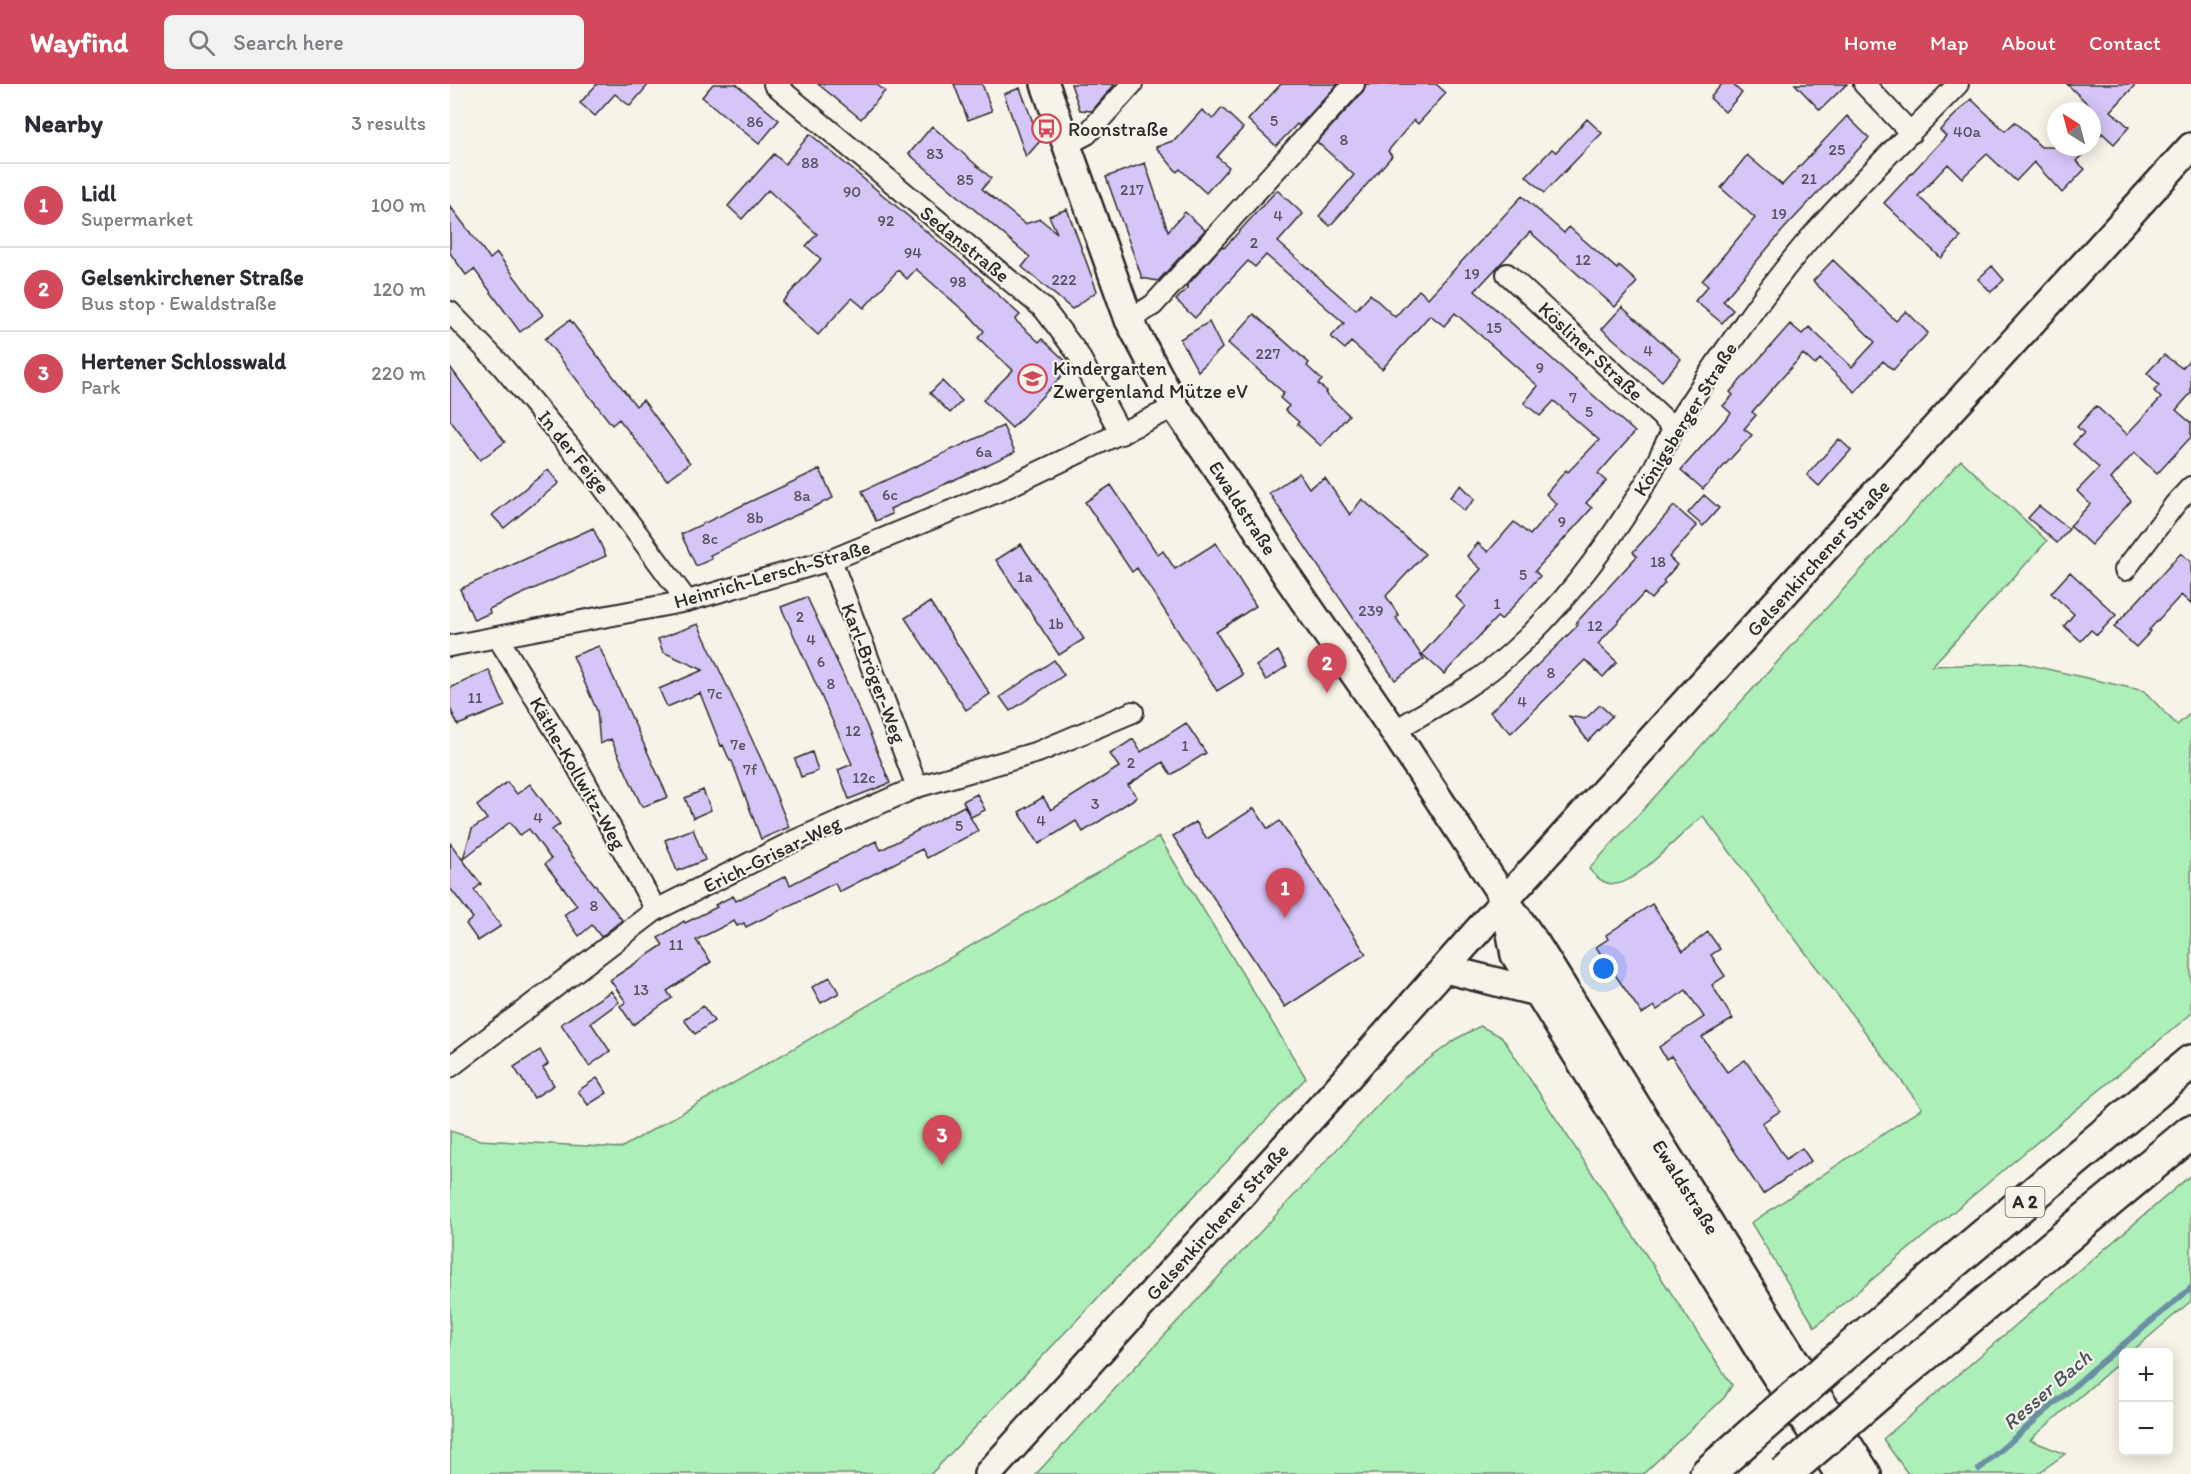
<!DOCTYPE html>
<html lang="en">
<head>
<meta charset="utf-8">
<style>
  :root { --surface:#fff; --page:#f2f2f3; --text:#2b2b33; --muted:#7c7c81; --line:#e1e1e2; --accent:#d1495b }
  body { margin:0; font-family:Itim,sans-serif; background:var(--page); color:var(--text) }
  .controls { position:absolute; right:18px; bottom:18px; display:grid; overflow:hidden; border-radius:9px; box-shadow:0 3px 15px #0003 }
  .controls button { width:54px; height:54px; display:grid; place-items:center; padding:0; border:0; border-bottom:2px solid var(--line); background:var(--surface); color:var(--text); font:30px sans-serif }
  .compass { position:absolute; left:1597px; top:18px; width:54px; height:54px; border-radius:50%; background:var(--surface); box-shadow:0 3px 15px #0003; rotate:324deg }
  .you { position:absolute; left:1154px; top:885px; width:21px; height:21px; margin:-15px; border:4px solid #fff; border-radius:50%; background:#1a73e8; box-shadow:0 0 0 9px #1a73e833 }
  .badge { display:grid; place-items:center; width:39px; height:39px; border-radius:50%; background:var(--accent); color:#fff; font-size:20px; font-weight:700 }
  .pin { position:absolute; translate:-50% -50px; filter:drop-shadow(0 2px 3px #0008) }
  .pin::after { content:''; position:absolute; top:32px; width:21px; height:18px; background:inherit; clip-path:polygon(0 0,100% 0,50% 100%) }
  .list { margin:0; padding:0; list-style:none }
  h2 { display:flex; justify-content:space-between; align-items:center; height:78px; margin:0; padding:0 24px; font-size:26px }
  h2 small { font-size:20px; font-weight:400; color:var(--muted) }
  .list li { display:grid; grid-template-columns:39px 1fr auto; gap:18px; align-items:center; box-sizing:border-box; height:84px; padding:0 24px; border-top:2px solid var(--line) }
  .list b { display:block; font-size:22px; white-space:nowrap }
  .list p { margin:0; font-size:20px; white-space:nowrap; color:var(--muted) }
  .list em { font-size:20px; font-style:normal; color:var(--muted) }
  .icon { flex:none; width:33px; height:33px; fill:none; stroke:currentColor; stroke-width:2; stroke-linecap:round; stroke-linejoin:round }
  .map { position:relative; flex:none; width:1741px; height:1390px; overflow:hidden }
  header { display:flex; align-items:center; gap:36px; box-sizing:border-box; height:84px; padding:0 30px; background:var(--accent); color:#fff }
  header strong { font-size:28px }
  nav { display:flex; gap:33px; margin-inline-start:auto; font-size:21px }
  .search { width:420px; height:54px; background:var(--page); display:flex; align-items:center; gap:15px; box-sizing:border-box; padding:0 21px; border-radius:9px; color:var(--muted); font-size:22px }
  main { display:flex }
  aside { flex:1; background:var(--surface) }
  .map>svg:first-child { display:block }
  .green { fill:#acefb8; stroke:#6c8d72; stroke-width:1.5 }
  .lines { fill:none; stroke-linecap:round; stroke-linejoin:round }
  .stream { stroke:#6c8fa5; stroke-width:6 }
  .building { fill:#d6c6f8; stroke:#2b2b2b; stroke-width:1.5 }
  .minor-casing { stroke:#2b2b2b; stroke-width:24 }
  .secondary-casing { stroke:#2b2b2b; stroke-width:32 }
  .motorway-casing { stroke:#2b2b2b; stroke-width:38 }
  .minor { stroke:#f7f3e8; stroke-width:20 }
  .secondary { stroke:#f7f3e8; stroke-width:27 }
  .motorway { stroke:#f7f3e8; stroke-width:33 }
  .motorway-bridge-casing { stroke:#2b2b2b; stroke-width:38; stroke-linecap:butt }
  .motorway-bridge { stroke:#f7f3e8; stroke-width:33 }
  .labels { text-anchor:middle; stroke-width:4.5; stroke-linejoin:round; paint-order:stroke }
  .number-label { font-size:16px; fill:#56525e }
  .shield { fill:#f7f3e8; stroke:#686764; stroke-width:1.5 }
  .shield-label { font-size:18px; font-weight:bold; fill:#2b2b2b }
  .poi-label { font-size:20px; fill:#2b2b2b; stroke:#f7f3e8; text-anchor:start }
  .street-label { font-size:20px; fill:#2b2b2b; stroke:#f7f3e8 }
  .water-label { font-size:21px; font-style:italic; fill:#46545e; stroke:#f7f3e8 }
</style>
</head>
<body>
<header>
<strong>Wayfind</strong>
<div class="search"><svg class="icon" aria-label="search" viewBox="0 0 24 24"><circle cx="10" cy="10" r="6"/><path d="M15 15l6 6"/></svg>Search here</div>
<nav><a>Home</a><a>Map</a><a>About</a><a>Contact</a></nav>
</header>
<main>
<aside>
<h2>Nearby<small>3 results</small></h2>
<ul class="list">
<li><span class="badge">1</span><div><b>Lidl</b><p>Supermarket</p></div><em>100 m</em></li>
<li><span class="badge">2</span><div><b>Gelsenkirchener Straße</b><p>Bus stop · Ewaldstraße</p></div><em>120 m</em></li>
<li><span class="badge">3</span><div><b>Hertener Schlosswald</b><p>Park</p></div><em>220 m</em></li>
</ul>
</aside>
<div class="map">
<svg width="1741" height="1390" viewBox="0 0 1741 1390">
  <rect width="100%" height="100%" fill="#f7f3e8"/>
  <filter id="ink" filterUnits="userSpaceOnUse"><feTurbulence type="fractalNoise" baseFrequency=".0167" numOctaves="2"/><feDisplacementMap in="SourceGraphic" scale="12" xChannelSelector="R" yChannelSelector="G"/><feConvolveMatrix kernelMatrix="1 2 1 2 8 2 1 2 1" color-interpolation-filters="sRGB"/></filter>
  <g filter="url(#ink)">
    <!-- green -->
    <path class="green" d="M 1511,376 L 1597,457 L 1482,582 L 1571,579 L 1694,607 L 1727,641 L 1741,629 L 1741,930 L 1365,1243 L 1301,1139 L 1472,1024 L 1253,732 C 1234,746 1187,799 1166,800 C 1154,801 1146,793 1139,785 Z
      M 709,753 L 856,994 L 481,1390 L 0,1390 L 0,1047 L 30,1056 L 171,1064 Z
      M 1030,942 L 1052,953 L 1282,1301 L 1274,1314 L 1193,1390 L 586,1390 L 952,995 L 1006,955 Z
      M 1741,1091 L 1741,1217 L 1681,1268 L 1674,1268 L 1673,1275 L 1580,1356 L 1615,1370 L 1587,1390 L 1458,1390 L 1433,1355 Z"/>
    <g class="lines">
      <!-- stream -->
      <path class="stream" d="M 1529,1385 L 1646,1283 L 1741,1204"/>
    </g>
    <!-- building -->
    <path class="building" d="M 147,0 L 199,0 L 180,22 L 165,10 L 145,32 L 130,19 Z
      M 263,0 L 286,0 L 329,36 L 309,60 L 252,13 Z
      M 368,0 L 426,0 L 435,7 L 411,35 Z
      M 504,0 L 532,0 L 542,27 L 518,36 Z
      M 621,0 L 665,0 L 642,27 L 630,26 Z
      M 831,0 L 888,0 L 849,42 L 847,40 L 826,62 L 798,36 Z
      M 916,0 L 986,0 L 996,9 L 968,40 L 964,36 L 938,67 L 942,72 L 880,142 L 869,132 L 904,91 L 867,58 L 913,8 Z
      M 1272,0 L 1282,0 L 1292,9 L 1275,28 L 1260,14 Z
      M 1345,0 L 1397,0 L 1370,26 Z
      M 1617,0 L 1686,0 L 1661,27 L 1679,43 L 1664,60 L 1652,49 L 1642,60 L 1642,24 Z
      M 570,4 L 590,57 L 576,73 L 554,10 Z
      M 1521,15 L 1555,47 L 1565,38 L 1591,63 L 1640,63 L 1626,77 L 1635,85 L 1612,109 L 1584,78 L 1566,97 L 1537,70 L 1512,94 L 1498,80 L 1468,112 L 1511,153 L 1491,174 L 1434,119 L 1496,52 L 1490,46 Z
      M 772,24 L 793,44 L 767,73 L 779,83 L 756,109 L 730,85 L 727,88 L 706,63 L 725,56 L 752,26 L 763,35 Z
      M 1397,32 L 1419,54 L 1333,146 L 1273,217 L 1283,226 L 1272,239 L 1245,217 L 1258,202 L 1252,197 L 1305,134 L 1271,104 L 1297,71 L 1332,101 Z
      M 1137,35 L 1152,49 L 1094,109 L 1076,92 L 1102,65 L 1106,68 Z
      M 482,42 L 541,94 L 532,105 L 575,140 L 590,135 L 607,149 L 599,132 L 617,125 L 647,207 L 622,225 L 572,183 L 580,173 L 459,70 Z
      M 360,50 L 533,195 L 532,196 L 570,231 L 565,236 L 589,258 L 592,255 L 621,282 L 562,344 L 533,316 L 563,286 L 528,254 L 534,247 L 522,234 L 466,185 L 457,195 L 448,186 L 414,224 L 402,214 L 368,251 L 332,218 L 371,175 L 356,162 L 367,150 L 318,106 L 292,135 L 278,122 L 324,70 L 335,80 Z
      M 695,79 L 718,147 L 735,128 L 755,146 L 708,197 L 692,194 L 656,93 Z
      M 827,106 L 853,130 L 828,158 L 906,226 L 920,210 L 945,233 L 969,206 L 978,214 L 1072,112 L 1114,149 L 1119,143 L 1167,185 L 1169,182 L 1187,198 L 1165,223 L 1080,148 L 1025,207 L 1185,348 L 1148,390 L 1156,397 L 1136,419 L 1142,424 L 1085,487 L 1090,492 L 1051,536 L 1047,533 L 994,590 L 972,570 L 1015,522 L 1006,513 L 1031,485 L 1017,472 L 1028,459 L 1038,468 L 1064,438 L 1080,451 L 1107,420 L 1096,410 L 1116,386 L 1118,388 L 1149,356 L 1104,317 L 1090,332 L 1074,319 L 1088,302 L 1005,229 L 994,242 L 980,231 L 932,285 L 901,258 L 895,265 L 881,253 L 894,239 L 816,171 L 805,183 L 798,177 L 745,234 L 726,216 L 738,204 L 736,203 L 772,162 L 774,164 Z
      M 0,122 L 40,175 L 47,169 L 93,231 L 70,248 L 24,185 L 16,191 L 0,169 Z
      M 1383,176 L 1446,237 L 1456,227 L 1478,249 L 1443,286 L 1433,277 L 1405,308 L 1370,275 L 1365,281 L 1353,270 L 1302,328 L 1306,331 L 1294,345 L 1302,351 L 1253,405 L 1231,386 L 1281,329 L 1273,322 L 1283,311 L 1280,308 L 1340,240 L 1352,250 L 1359,243 L 1402,283 L 1425,258 L 1363,197 Z
      M 1542,182 L 1554,196 L 1541,208 L 1528,195 Z
      M 1172,223 L 1231,275 L 1212,297 L 1152,245 Z
      M 804,230 L 859,279 L 857,282 L 872,296 L 868,300 L 877,307 L 875,309 L 899,331 L 871,362 L 847,340 L 849,338 L 835,326 L 839,322 L 830,314 L 834,309 L 778,259 Z
      M 120,236 L 186,322 L 193,316 L 240,379 L 217,396 L 169,335 L 162,341 L 95,255 Z
      M 759,238 L 772,264 L 748,287 L 730,255 Z
      M 1714,271 L 1732,284 L 1741,274 L 1741,309 L 1726,326 L 1741,339 L 1741,353 L 1707,390 L 1685,369 L 1681,372 L 1661,395 L 1681,417 L 1641,461 L 1620,442 L 1640,420 L 1627,407 L 1649,384 L 1623,360 L 1634,349 L 1627,343 L 1646,322 L 1677,350 L 1711,314 L 1704,307 L 1709,301 L 1697,289 Z
      M 0,283 L 55,358 L 30,376 L 0,336 Z
      M 492,297 L 512,317 L 500,329 L 480,309 Z
      M 553,342 L 565,368 L 440,425 L 442,430 L 426,437 L 412,407 Z
      M 1389,355 L 1401,366 L 1369,402 L 1357,391 Z
      M 370,385 L 383,414 L 260,471 L 262,475 L 246,482 L 231,450 Z
      M 98,386 L 109,399 L 54,444 L 42,431 Z
      M 849,389 L 859,404 L 875,394 L 900,431 L 912,415 L 975,470 L 936,512 L 949,532 L 946,534 L 974,575 L 945,596 L 819,409 Z
      M 661,401 L 708,471 L 713,467 L 725,485 L 766,459 L 806,522 L 766,548 L 793,591 L 767,607 L 687,484 L 682,488 L 635,418 Z
      M 1011,401 L 1025,415 L 1014,427 L 1000,413 Z
      M 1254,411 L 1269,424 L 1253,442 L 1238,429 Z
      M 1224,422 L 1247,442 L 1219,473 L 1227,481 L 1213,497 L 1215,499 L 1201,515 L 1194,509 L 1148,560 L 1167,578 L 1153,593 L 1135,576 L 1061,649 L 1040,628 L 1128,541 L 1126,539 L 1187,472 L 1183,468 Z
      M 1589,422 L 1619,445 L 1607,459 L 1578,434 Z
      M 143,444 L 156,472 L 39,525 L 40,529 L 24,536 L 10,505 Z
      M 571,460 L 634,555 L 609,571 L 546,476 Z
      M 1731,469 L 1741,478 L 1741,520 L 1731,511 L 1699,546 L 1701,547 L 1686,563 L 1664,543 Z
      M 1620,488 L 1666,531 L 1647,551 L 1641,546 L 1631,557 L 1614,542 L 1624,530 L 1601,509 Z
      M 357,513 L 416,640 L 440,699 L 399,715 L 388,686 L 402,680 L 331,523 Z
      M 480,518 L 540,610 L 516,626 L 455,534 Z
      M 248,540 L 313,679 L 339,743 L 311,755 L 282,677 L 280,677 L 273,661 L 271,662 L 250,609 L 217,623 L 209,605 L 253,586 L 213,568 L 208,555 Z
      M 149,562 L 218,713 L 192,723 L 161,655 L 150,660 L 147,627 L 123,572 Z
      M 828,567 L 837,582 L 816,596 L 806,582 Z
      M 604,576 L 614,591 L 560,627 L 550,613 Z
      M 39,586 L 55,622 L 8,641 L 0,624 L 0,604 Z
      M 1150,621 L 1162,632 L 1138,657 L 1119,632 L 1135,635 Z
      M 736,639 L 756,669 L 721,691 L 713,678 L 678,701 L 687,713 L 633,748 L 626,737 L 589,760 L 569,728 L 593,713 L 601,726 L 669,683 L 660,670 L 683,655 L 691,668 Z
      M 362,668 L 368,687 L 351,693 L 345,675 Z
      M 57,698 L 67,710 L 80,700 L 110,740 L 102,746 L 172,836 L 151,853 L 142,841 L 129,852 L 114,831 L 127,821 L 95,780 L 101,775 L 79,745 L 70,751 L 60,738 L 13,775 L 22,745 L 37,735 L 27,722 Z
      M 253,706 L 261,726 L 243,734 L 235,714 Z
      M 527,710 L 535,726 L 521,733 L 513,717 Z
      M 514,722 L 528,747 L 477,774 L 472,765 L 389,808 L 385,799 L 296,843 L 294,839 L 287,842 L 284,837 L 246,856 L 261,878 L 217,907 L 222,914 L 183,941 L 170,922 L 176,918 L 160,896 L 213,861 L 208,854 L 234,837 L 235,839 L 267,823 L 265,821 L 283,812 L 286,817 L 336,792 L 340,801 L 426,757 L 431,766 Z
      M 804,724 L 818,745 L 830,737 L 916,870 L 835,923 L 723,752 L 746,738 L 757,755 Z
      M 243,745 L 255,776 L 227,787 L 215,756 Z
      M 0,759 L 31,800 L 24,806 L 51,842 L 28,857 L 16,840 L 23,834 L 0,804 Z
      M 1202,820 L 1233,867 L 1258,848 L 1270,865 L 1261,871 L 1275,892 L 1262,901 L 1283,935 L 1252,953 L 1277,988 L 1295,976 L 1330,1027 L 1312,1039 L 1336,1075 L 1352,1064 L 1361,1077 L 1313,1110 L 1228,982 L 1221,972 L 1216,975 L 1209,963 L 1254,933 L 1236,906 L 1207,926 L 1204,922 L 1192,930 L 1146,863 L 1158,855 L 1156,851 Z
      M 380,893 L 389,909 L 371,919 L 362,903 Z
      M 161,907 L 169,918 L 141,939 L 160,967 L 139,982 L 111,940 Z
      M 253,922 L 264,937 L 245,950 L 234,936 Z
      M 90,966 L 98,980 L 93,984 L 104,1001 L 84,1014 L 64,983 Z
      M 147,994 L 157,1009 L 138,1021 L 128,1007 Z"/>
    <g class="lines">
      <defs>
        <path id="minor" d="M 324,0 L 594,225 L 628,270 L 671,350
          M 1414,0 L 1461,49
          M 616,61 L 637,50 L 682,0
          M 1057,190 L 1224,344
          M 0,228 L 51,281 L 150,399 L 237,517
          M 679,236 L 703,221 L 904,0
          M 381,476 L 467,703
          M 1675,486 L 1726,419 L 1741,403
          M 48,554 L 120,670 L 206,826
          M 0,562 L 237,517 L 381,476 L 547,408 L 725,323
          M 944,647 C 984,623 1026,601 1061,569 C 1114,522 1162,455 1198,395 C 1208,378 1215,359 1225,342 C 1246,309 1268,276 1291,244 C 1315,210 1341,175 1369,144 C 1413,94 1462,48 1508,0
          M 0,983 L 206,826 L 344,757 L 467,703 L 588,668 L 683,628"/>
        <path id="secondary" d="M 595,0 L 679,236 L 725,323 L 791,419 L 837,492 L 944,647 L 1055,816 L 1086,860 L 1332,1256 L 1417,1390
          M 1056,823 L 1065,871 L 1313,1272 L 1389,1390
          M 995,885 L 1087,908
          M 538,1390 L 880,1013 L 1055,816 L 1741,63"/>
        <path id="motorway" d="M 1409,1257 L 1741,978
          M 1438,1301 L 1741,1048
          M 1257,1390 L 1300,1352"/>
      </defs>
      <!-- minor casing -->
      <use href="#minor" class="minor-casing"/>
      <!-- secondary casing -->
      <use href="#secondary" class="secondary-casing"/>
      <!-- motorway casing -->
      <use href="#motorway" class="motorway-casing"/>
      <!-- minor -->
      <use href="#minor" class="minor"/>
      <!-- secondary -->
      <use href="#secondary" class="secondary"/>
      <!-- motorway -->
      <use href="#motorway" class="motorway"/>
      <defs>
        <path id="motorway-bridge" d="M 1300,1352 L 1409,1257
          M 1335,1390 L 1438,1301"/>
      </defs>
      <!-- motorway-bridge casing -->
      <use href="#motorway-bridge" class="motorway-bridge-casing"/>
      <!-- motorway-bridge -->
      <use href="#motorway-bridge" class="motorway-bridge"/>
    </g>
  </g>
  <!-- icons -->
  <defs>
    <symbol id="bus-ring" viewBox="-11 -11 22 22"><circle r="9.5" fill="#f7f3e8" stroke="#d1495b" stroke-width="1.5"/><path d="M-5-6H5V4H4V6H2V4H-2V6H-4V4H-5ZM-3.5-4V0h7V-4ZM-3.5 1.2v1.5H-2V1.2ZM2 1.2v1.5H3.5V1.2Z" fill="#d1495b"/></symbol>
    <symbol id="school-ring" viewBox="-11 -11 22 22"><circle r="9.5" fill="#f7f3e8" stroke="#d1495b" stroke-width="1.5"/><path d="M0-5L7-2L0 1L-7-2ZM-4 1L0 2.5L4 1V4Q0 6-4 4Z" fill="#d1495b"/></symbol>
  </defs>
  <g fill-rule="evenodd">
    <use href="#bus-ring" x="580" y="28" width="33" height="33"/>
    <use href="#school-ring" x="566" y="278" width="33" height="33"/>
  </g>
  <g class="labels">
    <!-- number labels -->
    <g class="number-label">
      <text x="824" y="42">5</text>
      <text x="305" y="43">86</text>
      <text x="1517" y="53">40a</text>
      <text x="894" y="61">8</text>
      <text x="1387" y="71">25</text>
      <text x="485" y="75">83</text>
      <text x="360" y="84">88</text>
      <text x="1359" y="100">21</text>
      <text x="515" y="101">85</text>
      <text x="682" y="111">217</text>
      <text x="402" y="113">90</text>
      <text x="1329" y="135">19</text>
      <text x="828" y="137">4</text>
      <text x="436" y="142">92</text>
      <text x="804" y="164">2</text>
      <text x="463" y="174">94</text>
      <text x="1133" y="181">12</text>
      <text x="1022" y="195">19</text>
      <text x="614" y="201">222</text>
      <text x="508" y="203">98</text>
      <text x="1044" y="249">15</text>
      <text x="1198" y="272">4</text>
      <text x="818" y="275">227</text>
      <text x="1090" y="289">9</text>
      <text x="1123" y="319">7</text>
      <text x="1139" y="333">5</text>
      <text x="534" y="373">6a</text>
      <text x="440" y="416">6c</text>
      <text x="352" y="417">8a</text>
      <text x="305" y="439">8b</text>
      <text x="1112" y="443">9</text>
      <text x="260" y="460">8c</text>
      <text x="1208" y="483">18</text>
      <text x="1073" y="496">5</text>
      <text x="575" y="498">1a</text>
      <text x="1047" y="525">1</text>
      <text x="921" y="532">239</text>
      <text x="350" y="538">2</text>
      <text x="606" y="545">1b</text>
      <text x="1145" y="547">12</text>
      <text x="361" y="561">4</text>
      <text x="371" y="583">6</text>
      <text x="1101" y="594">8</text>
      <text x="381" y="605">8</text>
      <text x="265" y="615">7c</text>
      <text x="25" y="619">11</text>
      <text x="1072" y="623">4</text>
      <text x="403" y="652">12</text>
      <text x="288" y="666">7e</text>
      <text x="735" y="667">1</text>
      <text x="681" y="684">2</text>
      <text x="300" y="691">7f</text>
      <text x="414" y="699">12c</text>
      <text x="645" y="725">3</text>
      <text x="88" y="739">4</text>
      <text x="591" y="742">4</text>
      <text x="509" y="747">5</text>
      <text x="144" y="827">8</text>
      <text x="226" y="866">11</text>
      <text x="191" y="911">13</text>
    </g>
    <!-- shield labels -->
    <rect class="shield" x="1555.5" y="1103" width="39" height="30" rx="4.5"/>
    <g class="shield-label">
      <text x="1575" y="1124">A 2</text>
    </g>
    <!-- poi labels -->
    <g class="poi-label">
      <text x="618" y="52">Roonstraße</text>
      <text x="603" y="291">Kindergarten<tspan x="603" dy="23">Zwergenland Mütze eV</tspan></text>
    </g>
    <!-- street labels -->
    <g class="street-label">
      <text transform="translate(515 160) rotate(39)" y="7">Sedanstraße</text>
      <text transform="translate(1141 267) rotate(43)" y="7">Kösliner Straße</text>
      <text transform="translate(1235 335) rotate(-58)" y="7">Königsberger Straße</text>
      <text transform="translate(124 368) rotate(51)" y="7">In der Feige</text>
      <text transform="translate(793 424) rotate(57)" y="7">Ewaldstraße</text>
      <text transform="translate(1368 474) rotate(-48)" y="7">Gelsenkirchener Straße</text>
      <text transform="translate(322 490) rotate(-16)" y="7">Heinrich-Lersch-Straße</text>
      <text transform="translate(424 589) rotate(69)" y="7">Karl-Bröger-Weg</text>
      <text transform="translate(128 689) rotate(60)" y="7">Käthe-Kollwitz-Weg</text>
      <text transform="translate(322 770) rotate(-26)" y="7">Erich-Grisar-Weg</text>
      <text transform="translate(1236 1103) rotate(58)" y="7">Ewaldstraße</text>
      <text transform="translate(767 1138) rotate(-48)" y="7">Gelsenkirchener Straße</text>
    </g>
    <!-- water labels -->
    <g class="water-label">
      <text transform="translate(1597 1306) rotate(-41)" y="7">Resser Bach</text>
    </g>
  </g>
</svg>
<div class="controls">
<button>+</button>
<button>−</button>
</div>
<svg class="compass" viewBox="-18 -18 36 36"><path d="M0-13l5 13h-10z" fill="#e53935"/><path d="M0 13l5-13h-10z" fill="#7c7c81"/></svg>
<div class="you"></div>
<div class="pin badge" style="left:835px;top:834px">1</div>
<div class="pin badge" style="left:877px;top:609px">2</div>
<div class="pin badge" style="left:492px;top:1081px">3</div>
</div>
</main>
</body>
</html>
